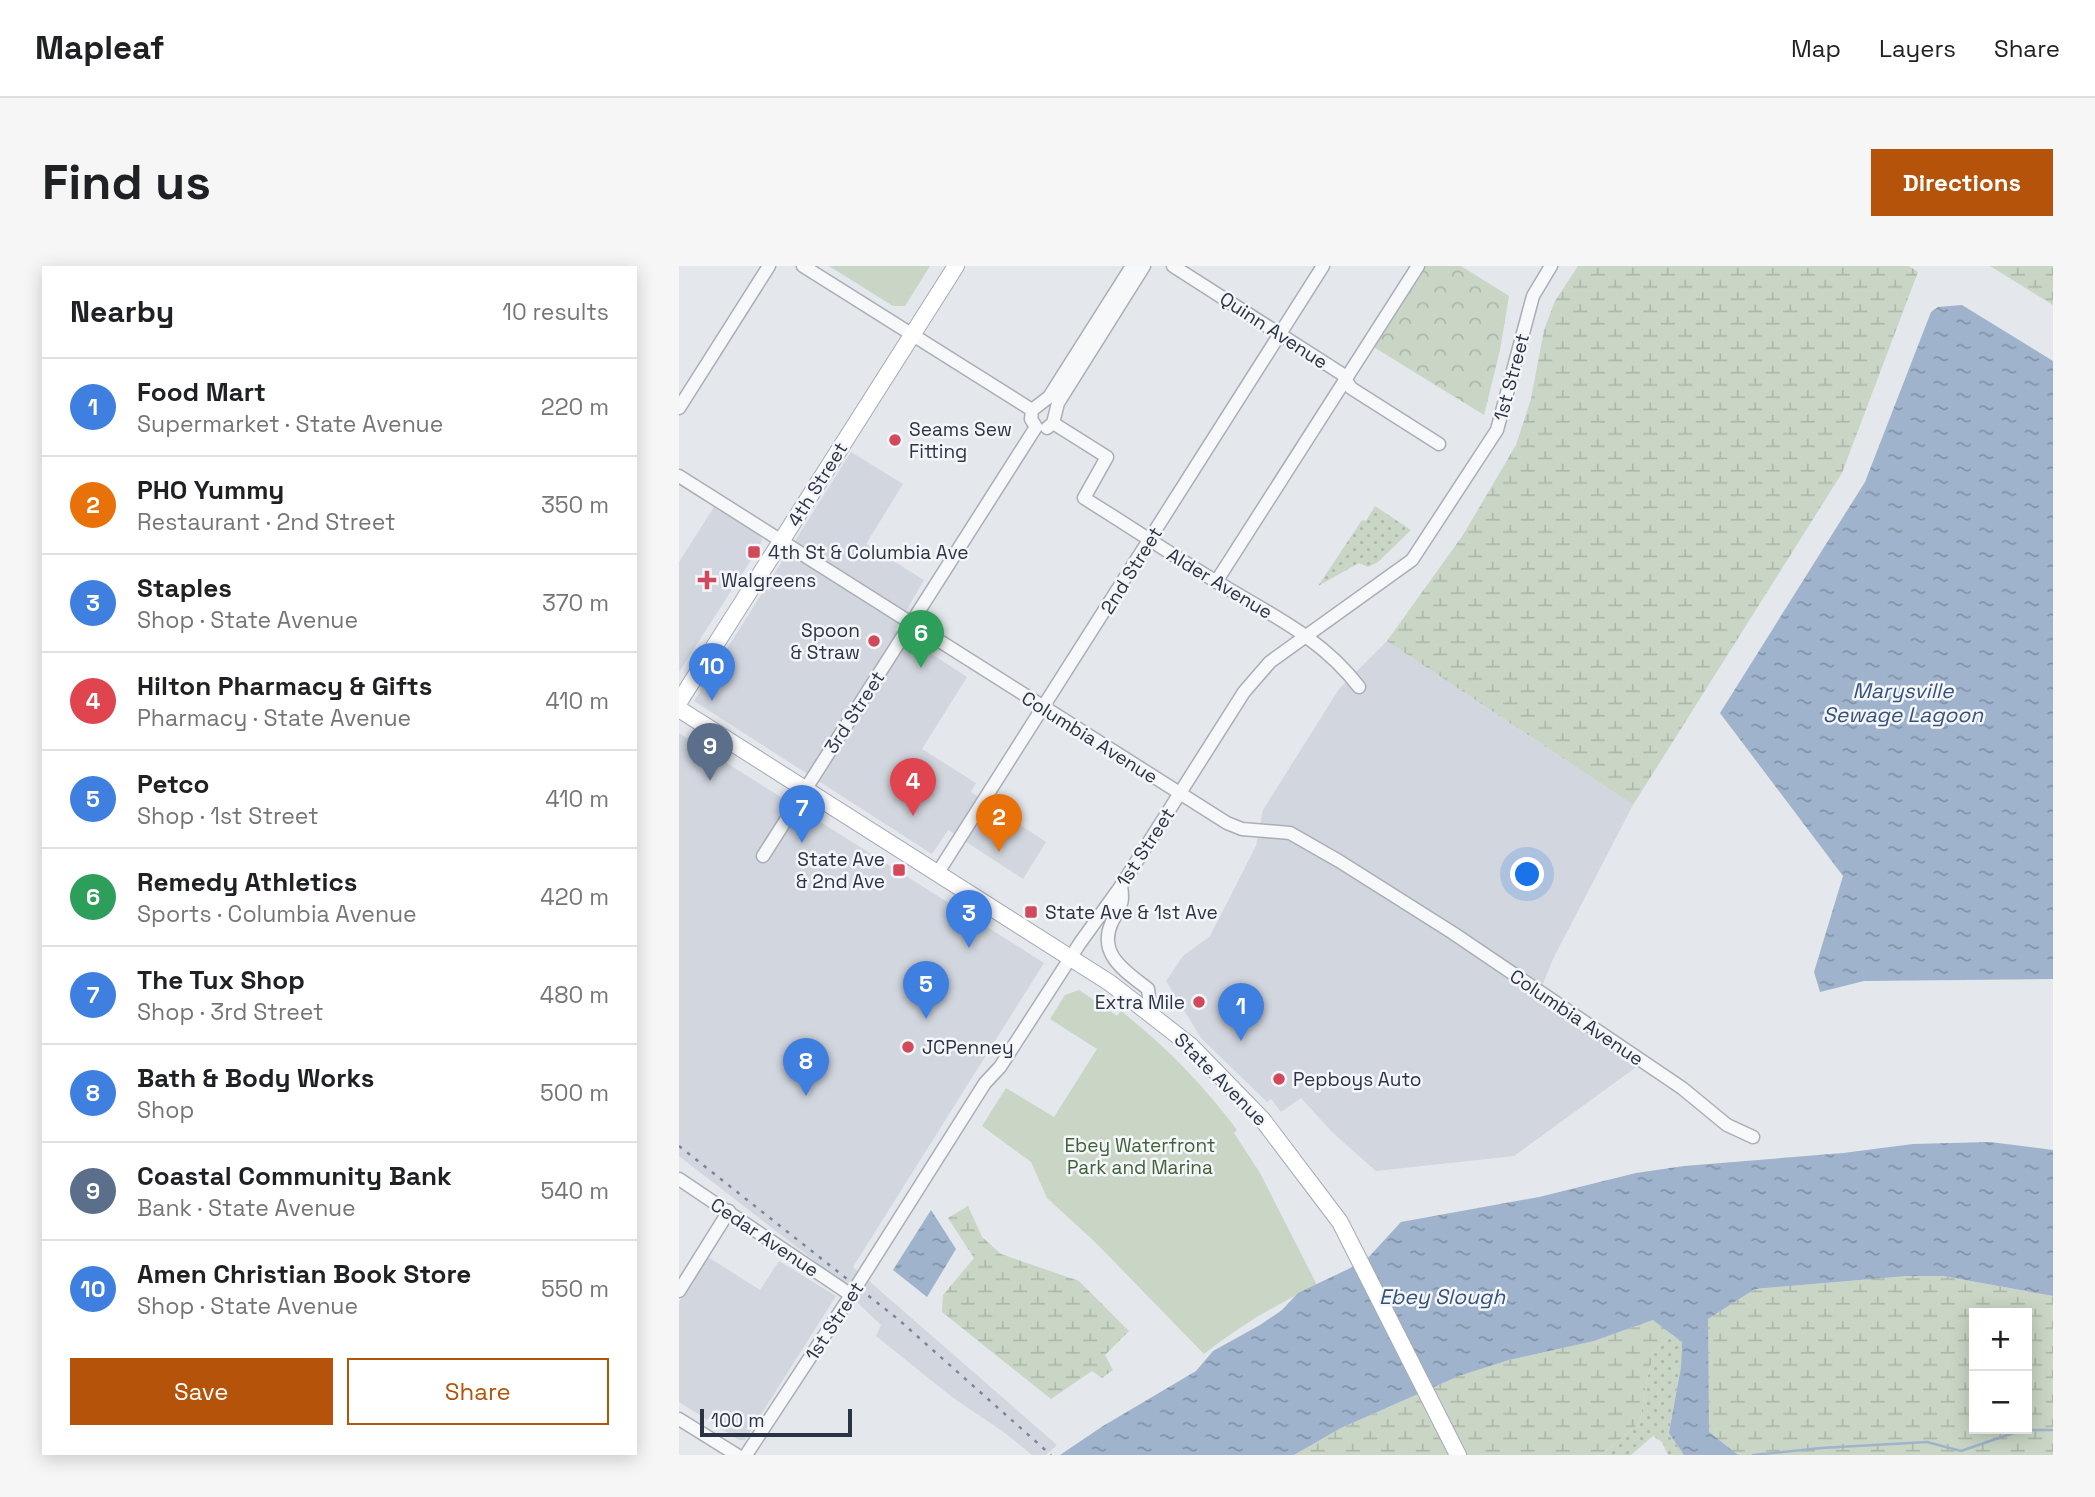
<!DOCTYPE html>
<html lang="en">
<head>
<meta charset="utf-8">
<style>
  :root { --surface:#fff; --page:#f6f6f6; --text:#202124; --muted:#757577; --line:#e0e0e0; --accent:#b45309 }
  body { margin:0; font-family:"Space Grotesk",sans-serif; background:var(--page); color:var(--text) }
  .controls { position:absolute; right:21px; bottom:21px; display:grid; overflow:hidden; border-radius:0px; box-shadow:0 4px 18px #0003 }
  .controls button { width:63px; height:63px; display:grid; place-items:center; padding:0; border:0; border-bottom:2px solid var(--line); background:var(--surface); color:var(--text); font:35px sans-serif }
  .scale { position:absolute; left:21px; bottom:18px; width:152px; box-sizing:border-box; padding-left:7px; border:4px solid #2b3445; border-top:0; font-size:19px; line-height:24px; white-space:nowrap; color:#2b3445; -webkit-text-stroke:5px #f4f6f9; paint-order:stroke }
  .you { position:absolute; left:849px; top:609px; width:24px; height:24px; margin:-18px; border:5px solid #fff; border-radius:50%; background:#1a73e8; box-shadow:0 0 0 10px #1a73e833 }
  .badge { display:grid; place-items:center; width:46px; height:46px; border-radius:50%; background:var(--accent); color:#fff; font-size:23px; font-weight:700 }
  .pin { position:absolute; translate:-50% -58px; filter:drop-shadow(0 2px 4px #0008) }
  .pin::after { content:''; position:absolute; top:37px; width:24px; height:21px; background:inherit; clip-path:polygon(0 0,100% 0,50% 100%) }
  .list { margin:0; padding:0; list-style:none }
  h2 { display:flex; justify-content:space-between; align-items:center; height:91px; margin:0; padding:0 28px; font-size:30px }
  h2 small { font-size:23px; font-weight:400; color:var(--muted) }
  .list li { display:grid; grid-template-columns:46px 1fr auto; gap:21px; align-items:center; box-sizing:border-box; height:98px; padding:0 28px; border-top:2px solid var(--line) }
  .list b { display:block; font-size:26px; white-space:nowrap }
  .list p { margin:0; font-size:23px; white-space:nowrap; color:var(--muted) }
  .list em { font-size:23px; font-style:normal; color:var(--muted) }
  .actions { display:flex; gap:14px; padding:21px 28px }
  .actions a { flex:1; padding:16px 0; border:2px solid var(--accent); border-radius:0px; text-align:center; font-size:24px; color:var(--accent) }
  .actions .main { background:var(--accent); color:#fff }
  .map { position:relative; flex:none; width:1374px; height:1189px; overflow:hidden; border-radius:0px }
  header { display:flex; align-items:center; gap:42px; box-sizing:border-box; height:98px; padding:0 35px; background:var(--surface); border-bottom:2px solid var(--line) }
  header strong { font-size:33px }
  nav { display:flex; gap:38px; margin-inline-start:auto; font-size:24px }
  .intro { display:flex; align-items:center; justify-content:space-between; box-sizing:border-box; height:168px; padding:0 42px }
  h1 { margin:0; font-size:49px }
  .button { padding:18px 32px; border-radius:0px; background:var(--accent); color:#fff; font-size:24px; font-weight:700 }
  main { display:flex; gap:42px; padding:0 42px }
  aside { flex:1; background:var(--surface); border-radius:0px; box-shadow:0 4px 18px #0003 }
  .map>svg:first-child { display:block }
  .built { fill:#d2d6de }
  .grass { fill:url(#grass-dots) }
  .forest { fill:url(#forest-crowns) }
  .wetland { fill:url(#wetland-marsh); fill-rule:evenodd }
  .park { fill:#c9d6c5 }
  .water { fill:url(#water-ripples) }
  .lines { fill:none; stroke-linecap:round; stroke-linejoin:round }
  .stream { stroke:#9fb4cc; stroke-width:2.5 }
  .minor-casing { stroke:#a9aeb7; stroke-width:15 }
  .major-casing { stroke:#a3abb8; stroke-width:18 }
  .minor { stroke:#f7f8fa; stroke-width:12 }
  .major { stroke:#fff; stroke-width:16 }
  .rail { stroke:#7d8696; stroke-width:2.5; stroke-dasharray:3.5 7; stroke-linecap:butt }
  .poi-dot { fill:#d1495b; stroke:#f4f6f9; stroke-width:2.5 }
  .labels { text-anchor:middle; stroke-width:5; stroke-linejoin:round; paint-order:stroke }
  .street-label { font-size:19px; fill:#2b3445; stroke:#f4f6f9 }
  .poi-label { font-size:19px; fill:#2b3445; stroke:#f4f6f9; text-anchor:start }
  .park-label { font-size:19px; fill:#3f6138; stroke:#f4f6f9 }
  .water-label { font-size:21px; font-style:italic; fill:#34527a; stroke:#f4f6f9 }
</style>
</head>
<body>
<header>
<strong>Mapleaf</strong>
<nav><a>Map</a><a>Layers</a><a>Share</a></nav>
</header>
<div class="intro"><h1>Find us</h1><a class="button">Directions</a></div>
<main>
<aside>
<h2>Nearby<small>10 results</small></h2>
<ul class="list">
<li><span class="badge" style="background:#3f7fe0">1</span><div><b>Food Mart</b><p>Supermarket · State Avenue</p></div><em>220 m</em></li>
<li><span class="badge" style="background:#e8710a">2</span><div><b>PHO Yummy</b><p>Restaurant · 2nd Street</p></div><em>350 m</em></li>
<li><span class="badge" style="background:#3f7fe0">3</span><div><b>Staples</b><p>Shop · State Avenue</p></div><em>370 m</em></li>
<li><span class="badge" style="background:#e0444e">4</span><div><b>Hilton Pharmacy &amp; Gifts</b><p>Pharmacy · State Avenue</p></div><em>410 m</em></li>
<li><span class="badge" style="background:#3f7fe0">5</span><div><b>Petco</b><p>Shop · 1st Street</p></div><em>410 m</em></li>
<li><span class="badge" style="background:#2e9e5b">6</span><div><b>Remedy Athletics</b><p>Sports · Columbia Avenue</p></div><em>420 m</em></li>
<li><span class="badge" style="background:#3f7fe0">7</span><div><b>The Tux Shop</b><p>Shop · 3rd Street</p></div><em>480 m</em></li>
<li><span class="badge" style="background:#3f7fe0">8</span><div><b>Bath &amp; Body Works</b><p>Shop</p></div><em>500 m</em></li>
<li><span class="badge" style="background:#5c6f8a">9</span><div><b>Coastal Community Bank</b><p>Bank · State Avenue</p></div><em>540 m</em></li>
<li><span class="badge" style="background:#3f7fe0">10</span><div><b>Amen Christian Book Store</b><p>Shop · State Avenue</p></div><em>550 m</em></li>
</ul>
<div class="actions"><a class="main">Save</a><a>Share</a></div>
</aside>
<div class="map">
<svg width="1374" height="1189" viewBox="0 0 1374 1189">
  <defs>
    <pattern id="grass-dots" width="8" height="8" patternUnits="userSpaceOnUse" patternTransform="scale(1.75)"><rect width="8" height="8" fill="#c9d6c5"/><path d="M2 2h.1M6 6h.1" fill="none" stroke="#adb8ab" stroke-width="1.8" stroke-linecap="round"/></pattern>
    <pattern id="forest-crowns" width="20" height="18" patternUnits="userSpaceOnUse" patternTransform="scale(1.75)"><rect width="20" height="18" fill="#c9d6c5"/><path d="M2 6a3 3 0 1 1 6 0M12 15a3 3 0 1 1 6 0" fill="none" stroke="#adb8ab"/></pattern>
    <pattern id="wetland-marsh" width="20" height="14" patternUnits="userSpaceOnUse" patternTransform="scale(1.75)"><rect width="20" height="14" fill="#c9d6c5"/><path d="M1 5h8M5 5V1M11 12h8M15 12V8" fill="none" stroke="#adb8ab"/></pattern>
    <pattern id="water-ripples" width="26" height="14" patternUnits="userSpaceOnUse" patternTransform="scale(1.75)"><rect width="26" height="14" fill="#9fb4cc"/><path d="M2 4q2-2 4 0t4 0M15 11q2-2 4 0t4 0" fill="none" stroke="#8293a7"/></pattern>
  </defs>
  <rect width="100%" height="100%" fill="#e4e7ec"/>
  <!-- built -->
  <path class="built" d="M 172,186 L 224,218 L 187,278 L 245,314 L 216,364 L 288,411 L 243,483 L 297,517 L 292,526 L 367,576 L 344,613 L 269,564 L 253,588 L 15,435 Z
    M 35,241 L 80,269 L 83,273 L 81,280 L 0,406 L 0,296 Z
    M 708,375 L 954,539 L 874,693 L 859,730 L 960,799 L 835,890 L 697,905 L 654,867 L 622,832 L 602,846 L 592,833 L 588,836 L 522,772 L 487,715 L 504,690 L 531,670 L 577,580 L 584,544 L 660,423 Z
    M 0,467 L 365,697 L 174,1001 L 378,1179 L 367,1189 L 353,1189 L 326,1167 L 273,1131 L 197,1070 L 202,1059 L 132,992 L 0,890 Z
    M 29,991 L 81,1024 L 100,995 L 157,1030 L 66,1174 L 60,1174 L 0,1136 L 0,1036 Z"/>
  <!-- grass -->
  <path class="grass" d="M 696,240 L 732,264 L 699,296 L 689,301 L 680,297 L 639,320 L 683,254 L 687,255 Z
    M 994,1069 L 1003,1076 L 1002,1101 L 990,1167 L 1005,1189 L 989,1189 L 983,1176 L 974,1170 L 952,1189 L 918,1189 L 926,1186 L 961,1156 L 968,1113 L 976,1084 Z"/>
  <!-- forest -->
  <path class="forest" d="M 745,0 L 782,0 L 830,30 L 821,84 L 805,149 L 693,80 Z"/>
  <!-- wetland -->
  <path class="wetland" d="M 899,0 L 1230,0 L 1239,6 L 1163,207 L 954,539 L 708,375 L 784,269 L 837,179 L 852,133 L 865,64 L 876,35 Z
    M 1311,0 L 1374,0 L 1374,39 Z
    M 289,940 L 303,971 L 322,988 L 400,1015 L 450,1065 L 426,1089 L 434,1104 L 423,1112 L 413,1105 L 372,1133 L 263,1046 L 264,1029 L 295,992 L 269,952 Z
    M 1228,1010 L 1264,1010 L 1374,1030 L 1374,1189 L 1005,1189 L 990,1167 L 1002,1101 L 1003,1077 L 994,1069 L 976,1084 L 968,1113 L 961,1156 L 926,1186 L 918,1189 L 615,1189 L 662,1162 L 780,1110 L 830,1094 L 915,1075 L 974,1054 L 1029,1053 L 1076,1023 ZM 1295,1047 L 1348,1047 L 1348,1163 L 1295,1163 Z"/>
  <!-- park -->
  <path class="park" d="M 150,0 L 251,0 L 226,40 L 214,40 Z
    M 400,724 L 438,750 L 442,745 C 486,780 524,818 558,864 L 555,867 L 581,907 L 638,1019 C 598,1038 560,1060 525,1088 L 417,977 L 368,932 L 352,896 L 303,860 L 327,822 L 375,851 L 418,783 L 371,753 L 386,729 Z"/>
  <!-- water -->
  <path class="water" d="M 1283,39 L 1374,95 L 1374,713 L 1185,715 L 1141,726 L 1135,706 L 1164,610 L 1041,447 L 1186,216 L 1252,46 L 1259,41 Z
    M 1311,876 L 1374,884 L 1374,1030 L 1264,1010 L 1228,1010 L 1076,1023 L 1029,1053 L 1030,1166 L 1059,1189 L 1005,1189 L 990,1167 L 1002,1101 L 1003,1076 L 974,1054 L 915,1075 L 830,1094 L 780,1110 L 662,1162 L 615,1189 L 381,1189 L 424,1160 L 517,1105 L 534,1085 L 581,1059 L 603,1044 L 619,1027 L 686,995 L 722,956 L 860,931 L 957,907 L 1005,900 L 1164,887 L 1234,878 Z
    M 252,944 L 277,983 L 248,1031 L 214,1004 Z"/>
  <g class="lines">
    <!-- stream -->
    <path class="stream" d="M 1074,1189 L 1142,1182 L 1248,1176 L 1282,1185 L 1343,1164 L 1374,1164"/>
    <defs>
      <path id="minor" d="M 124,0 L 353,144
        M 494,0 L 663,108 L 672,122 L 760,178
        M 0,142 L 90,0
        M 374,157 L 428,191 L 405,232 C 450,260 493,289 538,316 C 590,348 642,371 680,421
        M 357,161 L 352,153 L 353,144 L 370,131 L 453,0
        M 368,162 L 374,157 L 379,137 L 465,0
        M 0,210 L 548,557 L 563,563 L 611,567 L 660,595 L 774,667 L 1003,822 L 1048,859 L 1074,871
        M 537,316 L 739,0
        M 84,590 L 357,161
        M 258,608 L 644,0
        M 442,620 C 445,639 441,640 433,656 C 418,688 446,705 469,723 L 472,748
        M 0,913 L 172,1029
        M 0,1025 L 50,945
        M 0,1153 L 58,1189
        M 67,1189 L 172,1029 L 306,817 L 321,801 L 401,677 L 442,620 L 565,426 L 591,396 L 733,294 L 818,164 L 854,30 L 872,0"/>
      <path id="major" d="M 0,436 L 277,0
        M 0,443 L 431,717 L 512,780 L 583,853 L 661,956 L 779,1189"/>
    </defs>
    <!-- minor casing -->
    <use href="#minor" class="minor-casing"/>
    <!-- major casing -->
    <use href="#major" class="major-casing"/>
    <!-- minor -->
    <use href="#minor" class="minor"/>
    <!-- major -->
    <use href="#major" class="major"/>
    <!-- rail -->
    <path class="rail" d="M 0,880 L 220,1054 L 372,1189"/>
  </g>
  <!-- markers -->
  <g class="poi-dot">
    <circle cx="216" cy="174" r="7"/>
    <rect x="68" y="279" width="14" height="14" rx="3.5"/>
    <path d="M24.5 303.5h7v7h7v7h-7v7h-7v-7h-7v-7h7z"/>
    <circle cx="195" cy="375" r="7"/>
    <rect x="213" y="597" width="14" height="14" rx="3.5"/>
    <rect x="345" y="639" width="14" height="14" rx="3.5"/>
    <circle cx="520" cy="736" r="7"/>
    <circle cx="229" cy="781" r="7"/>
    <circle cx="600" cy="813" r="7"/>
  </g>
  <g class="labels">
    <!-- street labels -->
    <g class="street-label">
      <text transform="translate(595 64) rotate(33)" y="7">Quinn Avenue</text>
      <text transform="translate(832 111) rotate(-75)" y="7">1st Street</text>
      <text transform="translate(138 218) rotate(-58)" y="7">4th Street</text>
      <text transform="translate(452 304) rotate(-58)" y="7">2nd Street</text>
      <text transform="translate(541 317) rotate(31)" y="7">Alder Avenue</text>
      <text transform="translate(175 446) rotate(-57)" y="7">3rd Street</text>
      <text transform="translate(411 471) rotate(32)" y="7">Columbia Avenue</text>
      <text transform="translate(466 581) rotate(-57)" y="7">1st Street</text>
      <text transform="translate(898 751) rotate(34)" y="7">Columbia Avenue</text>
      <text transform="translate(542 813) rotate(45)" y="7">State Avenue</text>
      <text transform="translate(86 971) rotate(34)" y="7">Cedar Avenue</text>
      <text transform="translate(155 1055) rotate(-57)" y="7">1st Street</text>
    </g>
    <!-- poi labels -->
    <g class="poi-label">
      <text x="230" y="170">Seams Sew<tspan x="230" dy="22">Fitting</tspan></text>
      <text x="89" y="293">4th St &amp; Columbia Ave</text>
      <text x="42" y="321">Walgreens</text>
      <text x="181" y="371" text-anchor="end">Spoon<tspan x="181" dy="22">&amp; Straw</tspan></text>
      <text x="206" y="600" text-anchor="end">State Ave<tspan x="206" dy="22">&amp; 2nd Ave</tspan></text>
      <text x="366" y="653">State Ave &amp; 1st Ave</text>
      <text x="506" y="743" text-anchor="end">Extra Mile</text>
      <text x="243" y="788">JCPenney</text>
      <text x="614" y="820">Pepboys Auto</text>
    </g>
    <!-- park labels -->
    <g class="park-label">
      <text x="461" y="886">Ebey Waterfront<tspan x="461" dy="22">Park and Marina</tspan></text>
    </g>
    <!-- water labels -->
    <g class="water-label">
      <text x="1224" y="432">Marysville<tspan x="1224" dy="24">Sewage Lagoon</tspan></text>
      <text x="763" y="1038">Ebey Slough</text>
    </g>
  </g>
</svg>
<div class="controls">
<button>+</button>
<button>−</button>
</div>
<div class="scale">100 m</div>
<div class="you"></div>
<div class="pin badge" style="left:562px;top:775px;background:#3f7fe0">1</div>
<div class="pin badge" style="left:320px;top:586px;background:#e8710a">2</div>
<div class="pin badge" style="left:290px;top:682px;background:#3f7fe0">3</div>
<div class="pin badge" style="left:234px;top:550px;background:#e0444e">4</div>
<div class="pin badge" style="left:247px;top:753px;background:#3f7fe0">5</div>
<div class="pin badge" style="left:242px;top:402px;background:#2e9e5b">6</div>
<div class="pin badge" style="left:123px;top:577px;background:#3f7fe0">7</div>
<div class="pin badge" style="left:127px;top:830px;background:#3f7fe0">8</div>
<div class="pin badge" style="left:31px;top:515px;background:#5c6f8a">9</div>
<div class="pin badge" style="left:33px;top:435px;background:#3f7fe0">10</div>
</div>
</main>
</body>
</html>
